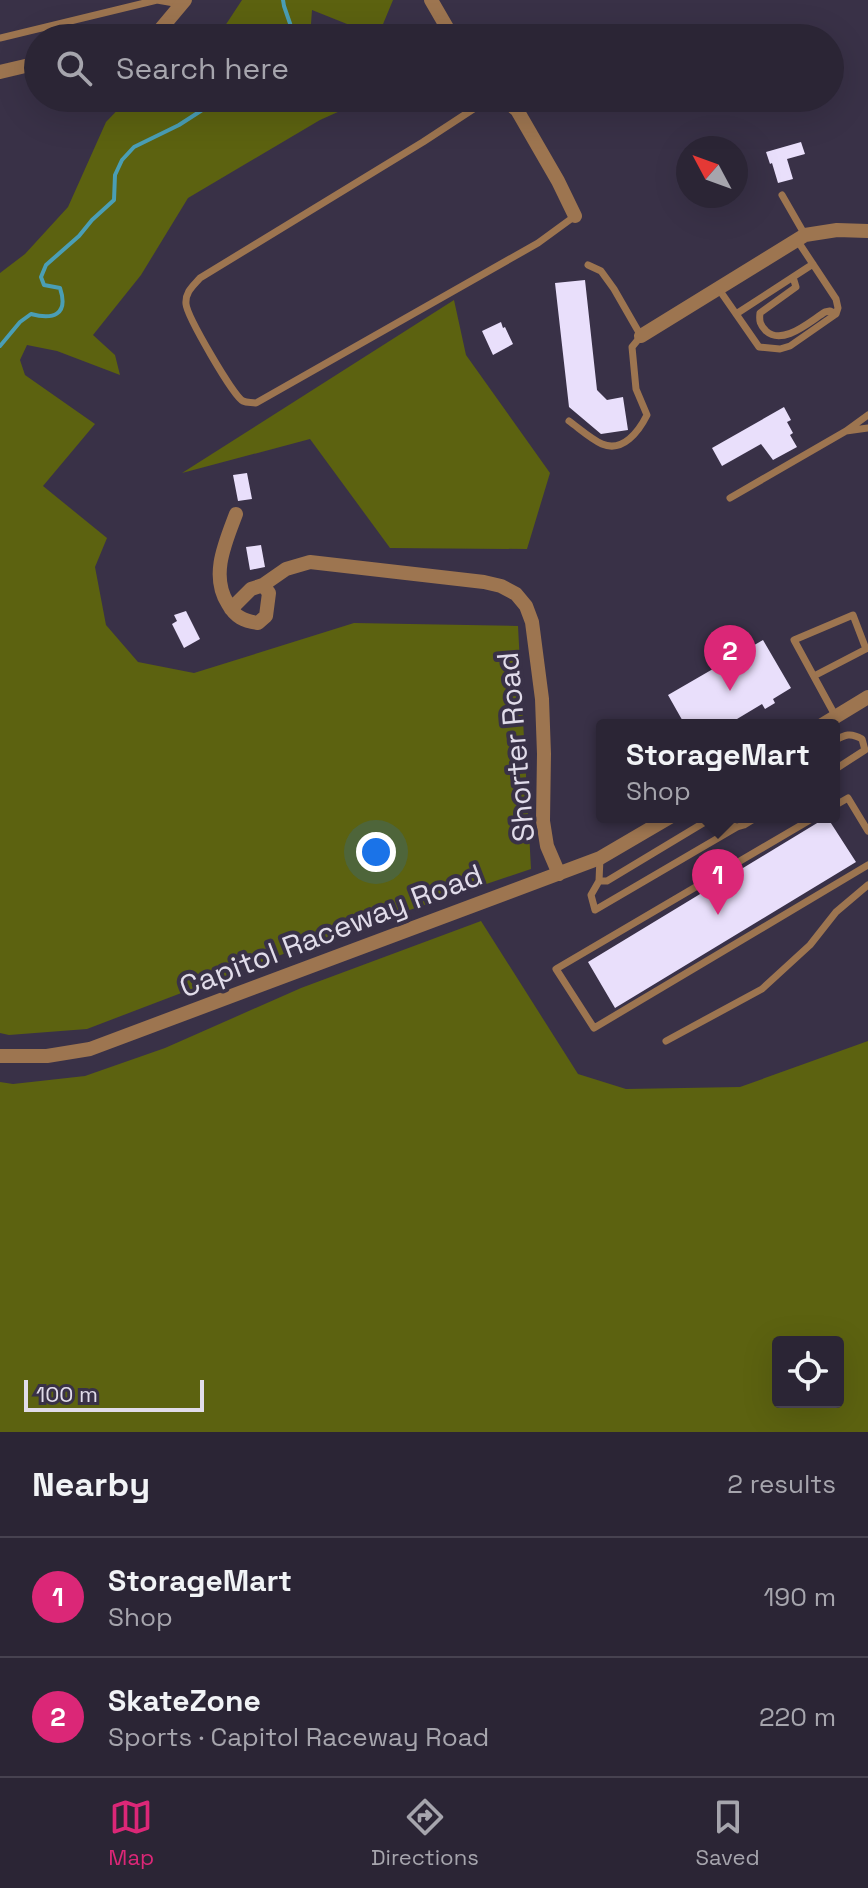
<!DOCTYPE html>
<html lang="en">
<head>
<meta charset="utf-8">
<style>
  :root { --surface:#2b2535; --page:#332d3d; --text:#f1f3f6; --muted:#a6a5ad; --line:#474250; --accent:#db2777 }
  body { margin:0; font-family:"Space Grotesk",sans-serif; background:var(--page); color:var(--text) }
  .controls { position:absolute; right:24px; bottom:24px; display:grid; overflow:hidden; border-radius:8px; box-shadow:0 8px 32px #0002 }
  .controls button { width:72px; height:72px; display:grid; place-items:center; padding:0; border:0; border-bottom:2px solid var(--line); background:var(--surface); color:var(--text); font:40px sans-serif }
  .compass { position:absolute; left:676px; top:136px; width:72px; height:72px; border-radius:50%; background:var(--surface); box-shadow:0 8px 32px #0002; rotate:311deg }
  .scale { position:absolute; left:24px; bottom:20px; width:180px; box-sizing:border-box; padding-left:8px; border:4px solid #e1dcea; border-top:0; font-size:22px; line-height:28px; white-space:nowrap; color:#e1dcea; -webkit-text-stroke:6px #393147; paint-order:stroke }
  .you { position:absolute; left:376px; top:852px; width:28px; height:28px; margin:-20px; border:6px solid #fff; border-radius:50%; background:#1a73e8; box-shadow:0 0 0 12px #1a73e833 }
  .badge { display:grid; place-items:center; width:52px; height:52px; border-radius:50%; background:var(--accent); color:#fff; font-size:26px; font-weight:700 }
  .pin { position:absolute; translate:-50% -66px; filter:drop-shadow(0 2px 4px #0008) }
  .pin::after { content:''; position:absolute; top:42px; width:28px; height:24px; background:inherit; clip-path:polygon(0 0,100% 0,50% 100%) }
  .popup { position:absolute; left:596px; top:719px; width:244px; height:104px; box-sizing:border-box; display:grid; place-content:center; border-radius:8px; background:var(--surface); filter:drop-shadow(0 2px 6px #0005); font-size:26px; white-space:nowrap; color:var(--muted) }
  .popup b { font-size:30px; color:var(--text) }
  .popup::after { content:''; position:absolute; left:50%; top:100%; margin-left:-16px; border:16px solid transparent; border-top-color:var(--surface) }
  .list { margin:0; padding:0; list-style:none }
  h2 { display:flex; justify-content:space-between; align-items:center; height:104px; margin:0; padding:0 32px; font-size:34px }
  h2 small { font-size:26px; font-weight:400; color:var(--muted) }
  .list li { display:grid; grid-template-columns:52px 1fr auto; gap:24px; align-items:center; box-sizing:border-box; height:120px; padding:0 32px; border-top:2px solid var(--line) }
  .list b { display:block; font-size:30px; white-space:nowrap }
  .list p { margin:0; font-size:26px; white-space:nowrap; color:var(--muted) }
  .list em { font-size:26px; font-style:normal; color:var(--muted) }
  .icon { flex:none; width:44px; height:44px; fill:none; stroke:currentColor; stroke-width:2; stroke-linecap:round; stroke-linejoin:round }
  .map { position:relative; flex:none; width:868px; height:1432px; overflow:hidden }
  .search { position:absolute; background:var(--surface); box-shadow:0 8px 32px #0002; left:24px; right:24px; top:24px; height:88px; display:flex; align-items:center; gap:20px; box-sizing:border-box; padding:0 28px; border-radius:44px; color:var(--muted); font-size:30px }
  .sheet { height:344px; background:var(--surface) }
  nav { display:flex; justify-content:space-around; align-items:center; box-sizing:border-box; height:112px; border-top:2px solid var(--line); background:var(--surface); font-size:22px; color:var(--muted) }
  nav a { display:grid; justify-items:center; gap:4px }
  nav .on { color:var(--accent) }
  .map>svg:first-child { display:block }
  .forest { fill:#5c6210; fill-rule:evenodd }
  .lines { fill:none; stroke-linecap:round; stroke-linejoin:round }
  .stream { stroke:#4a9eb5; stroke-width:4 }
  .building { fill:#e9dffb }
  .lane { stroke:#9d7550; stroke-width:7 }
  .street { stroke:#9d7550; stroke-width:14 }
  .labels { text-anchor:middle; stroke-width:8; stroke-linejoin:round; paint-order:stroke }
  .street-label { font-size:30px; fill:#e1dcea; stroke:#393147 }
</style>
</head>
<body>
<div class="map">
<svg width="868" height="1432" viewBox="0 0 868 1432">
  <rect width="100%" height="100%" fill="#393147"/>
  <!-- forest -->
  <path class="forest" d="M 242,0 L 393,0 L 381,29 L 352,26 L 312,10 L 310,38 L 217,38 Z
    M 129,98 L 369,98 L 320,120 L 188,198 L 141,275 L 93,335 L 115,355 L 120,375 L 57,351 L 27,345 L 20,360 L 25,375 L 95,424 L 43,486 L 107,538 L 95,567 L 106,625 L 138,662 L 194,673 L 354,623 L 518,626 L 531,869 L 312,943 L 87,1029 L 9,1035 L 0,1033 L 0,273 L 25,254 L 68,207 L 106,122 Z
    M 454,300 L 466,355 L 550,473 L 527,549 L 390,548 L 310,439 L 182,473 Z
    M 481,921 L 578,1074 L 626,1089 L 740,1087 L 868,1041 L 868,1432 L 0,1432 L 0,1082 L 13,1084 L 85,1076 L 165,1048 L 301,988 ZM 778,1342 L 838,1342 L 838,1402 L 778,1402 Z"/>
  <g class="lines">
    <!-- stream -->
    <path class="stream" d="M 283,0 L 284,6 L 295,38
      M 0,346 L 20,322 L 31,314 C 53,320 69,315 60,288 L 44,285 L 41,277 L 46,265 L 79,236 L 92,220 L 114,200 L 115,175 L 122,160 L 134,147 L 179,125 L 210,105 L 240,98"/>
  </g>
  <!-- building -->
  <path class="building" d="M 801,142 L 805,154 L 787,159 L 793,179 L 778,183 L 772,163 L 770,164 L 766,152 Z
    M 585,280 L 597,390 L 607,400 L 623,397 L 628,430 L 601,434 L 569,407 L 555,283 Z
    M 501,322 L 503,328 L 505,327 L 513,344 L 493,355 L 482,331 Z
    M 784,407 L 791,420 L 787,422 L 793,433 L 790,435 L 797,447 L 773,460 L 761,444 L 722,466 L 712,448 Z
    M 247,473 L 252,499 L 238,501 L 233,475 Z
    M 261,545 L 265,567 L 250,570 L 246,547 Z
    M 186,611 L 200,639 L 184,648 L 172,624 L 177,621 L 174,615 Z
    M 763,640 L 791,688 L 773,699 L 775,703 L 765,709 L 762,704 L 727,725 L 685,725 L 668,695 Z
    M 827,817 L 856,862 L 615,1008 L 588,962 Z"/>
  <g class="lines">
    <!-- lane -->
    <path class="lane" d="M 0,38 L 157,0 L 180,4
      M 485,98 L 478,106 L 423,142 L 200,278 C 193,286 185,292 186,304 C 187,316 233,396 243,401 C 247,403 251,402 256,403 L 538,243 L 575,216
      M 782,195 L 805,235
      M 793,277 L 796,287 L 760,313 C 759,321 760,325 766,331 C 783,346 809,322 825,312 L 830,311 L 836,314
      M 718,288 L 759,347 L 780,349 L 790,346 L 836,314 L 838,308 L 836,299 L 797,240
      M 736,314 L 813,264
      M 868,415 L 846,431 L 868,428
      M 569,421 C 580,429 591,439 602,444 C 623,453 639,431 647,415 L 636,389 L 632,347 L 641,336 L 614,289 L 601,271 L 588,265
      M 730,498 L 846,431
      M 814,676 L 866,649 L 853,615 L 794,640 L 836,717
      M 834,741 C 845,735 850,732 862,739 L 865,750 L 834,770
      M 834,806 L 848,798 L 868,831
      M 815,817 L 556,969 L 594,1028 L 868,865
      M 600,858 L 599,881 L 591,895 L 595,910 L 737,827 L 744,825 L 757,817
      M 599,881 L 607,881 L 710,819 L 737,827
      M 666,1041 L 762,989 L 810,945 L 836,912 L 868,885"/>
    <!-- street -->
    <path class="street" d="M 431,0 L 453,38
      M 145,38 L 159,31 L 185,0
      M 0,72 L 38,63
      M 502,98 L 517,110 L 558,181 L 575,216
      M 641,336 L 805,235 L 837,230 L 868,231
      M 236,514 C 225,543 210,576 228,604 C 235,617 244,621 258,623 L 266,616 L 269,593 L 263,585 L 286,569 L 310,562 L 484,582 L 501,586 L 516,594 L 526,606 L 532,622 L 542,699 L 544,754 L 543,821 L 547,846 L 559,874
      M 231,609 L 251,589 L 263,585
      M 822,725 L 868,697
      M 0,1056 L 47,1056 L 90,1049 L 600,858 L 670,817"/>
  </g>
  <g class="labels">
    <!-- street labels -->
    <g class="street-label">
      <text transform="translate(516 747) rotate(-95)" y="10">Shorter Road</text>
      <text transform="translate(331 931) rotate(-21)" y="10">Capitol Raceway Road</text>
    </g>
  </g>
</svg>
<div class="controls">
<button><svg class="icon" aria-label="locate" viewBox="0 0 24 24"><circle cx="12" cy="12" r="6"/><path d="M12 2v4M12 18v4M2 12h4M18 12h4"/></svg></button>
</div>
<svg class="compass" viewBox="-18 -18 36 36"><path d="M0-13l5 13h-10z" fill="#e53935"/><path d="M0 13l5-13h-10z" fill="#a6a5ad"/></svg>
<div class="scale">100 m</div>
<div class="you"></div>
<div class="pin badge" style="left:718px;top:915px">1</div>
<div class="popup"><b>StorageMart</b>Shop</div>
<div class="pin badge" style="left:730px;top:691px">2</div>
<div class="search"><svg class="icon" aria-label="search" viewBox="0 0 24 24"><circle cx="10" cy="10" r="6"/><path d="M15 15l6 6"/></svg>Search here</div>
</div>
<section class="sheet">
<h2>Nearby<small>2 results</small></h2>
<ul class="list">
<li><span class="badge">1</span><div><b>StorageMart</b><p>Shop</p></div><em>190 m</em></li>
<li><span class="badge">2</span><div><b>SkateZone</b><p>Sports · Capitol Raceway Road</p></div><em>220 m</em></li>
</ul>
</section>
<nav>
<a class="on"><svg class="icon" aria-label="map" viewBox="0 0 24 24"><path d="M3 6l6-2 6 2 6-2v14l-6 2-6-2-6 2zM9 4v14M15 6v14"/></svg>Map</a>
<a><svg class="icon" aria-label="directions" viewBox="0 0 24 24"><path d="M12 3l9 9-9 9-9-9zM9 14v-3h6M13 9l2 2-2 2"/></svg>Directions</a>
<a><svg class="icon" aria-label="saved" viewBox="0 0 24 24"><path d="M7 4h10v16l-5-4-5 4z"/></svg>Saved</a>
</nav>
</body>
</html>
